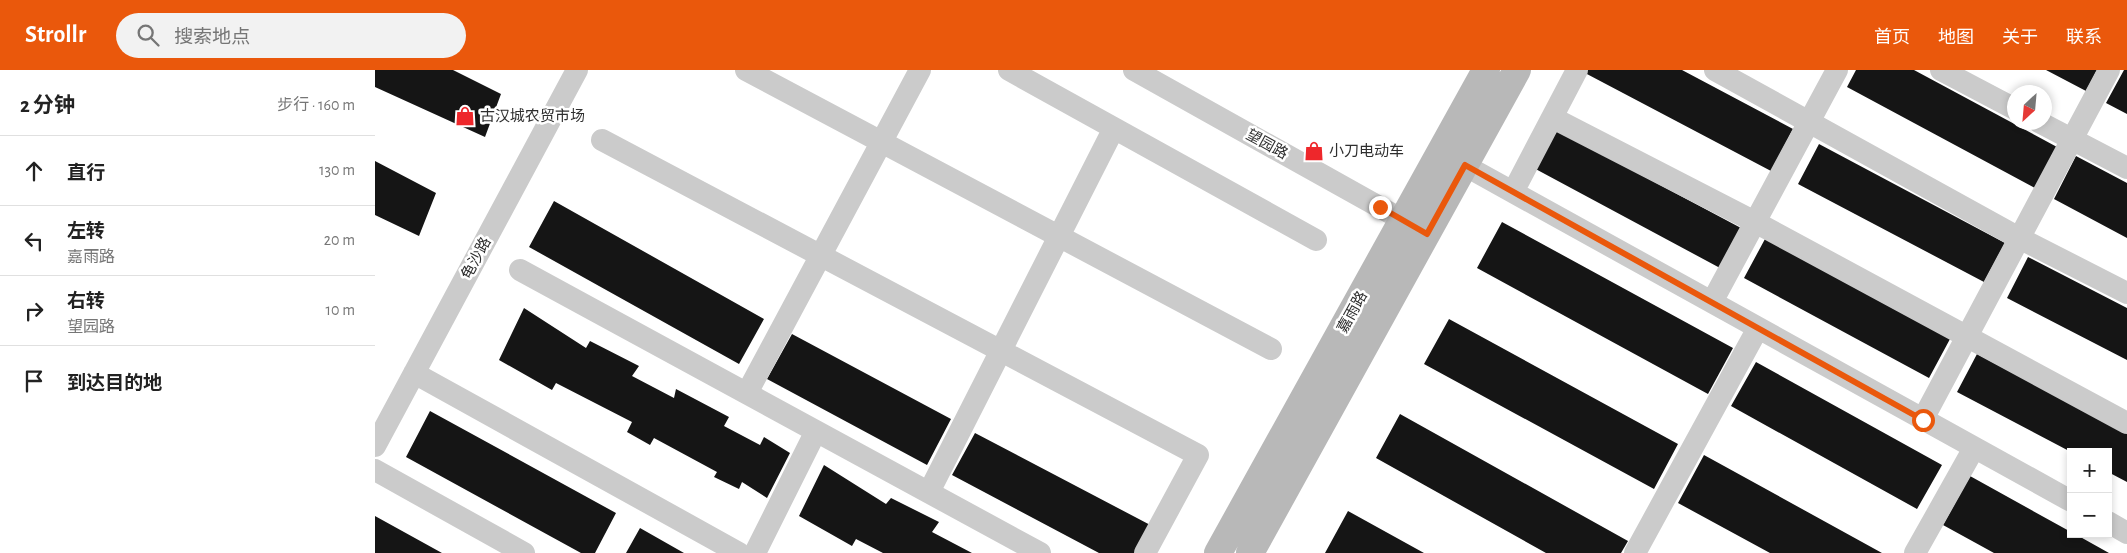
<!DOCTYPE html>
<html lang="zh">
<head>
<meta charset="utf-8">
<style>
  :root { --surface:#fff; --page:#f2f2f2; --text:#222; --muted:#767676; --line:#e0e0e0; --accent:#ea580c }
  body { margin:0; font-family:"Alegreya Sans","Noto Sans SC",sans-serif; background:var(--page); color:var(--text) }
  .controls { position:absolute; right:15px; bottom:15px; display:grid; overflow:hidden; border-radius:0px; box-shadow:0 2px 8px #0003 }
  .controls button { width:45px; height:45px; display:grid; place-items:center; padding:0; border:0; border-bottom:1px solid var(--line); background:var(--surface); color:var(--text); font:25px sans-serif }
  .compass { position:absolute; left:1632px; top:15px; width:45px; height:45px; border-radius:50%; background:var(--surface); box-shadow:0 2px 8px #0003; rotate:206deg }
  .stop { position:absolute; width:15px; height:15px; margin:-11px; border:4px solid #ea580c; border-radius:50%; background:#fff }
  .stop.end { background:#ea580c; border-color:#fff; box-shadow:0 1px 5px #0008 }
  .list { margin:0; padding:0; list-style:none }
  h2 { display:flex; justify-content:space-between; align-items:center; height:65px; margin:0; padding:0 20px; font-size:21px }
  h2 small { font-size:16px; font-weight:400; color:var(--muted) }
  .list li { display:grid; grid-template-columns:32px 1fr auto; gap:15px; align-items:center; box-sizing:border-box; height:70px; padding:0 20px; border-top:1px solid var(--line) }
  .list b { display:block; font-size:19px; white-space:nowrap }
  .list p { margin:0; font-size:16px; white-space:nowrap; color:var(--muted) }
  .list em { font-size:16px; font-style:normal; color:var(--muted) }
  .icon { flex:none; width:28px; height:28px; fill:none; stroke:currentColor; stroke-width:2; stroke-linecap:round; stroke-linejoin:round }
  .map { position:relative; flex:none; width:1752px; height:483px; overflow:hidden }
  header { display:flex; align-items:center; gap:30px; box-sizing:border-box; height:70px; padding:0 25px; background:var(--accent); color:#fff }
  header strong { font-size:24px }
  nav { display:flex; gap:28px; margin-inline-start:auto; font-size:18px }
  .search { width:350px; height:45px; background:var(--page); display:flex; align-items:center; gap:12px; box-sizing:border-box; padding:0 18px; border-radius:28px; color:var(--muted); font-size:19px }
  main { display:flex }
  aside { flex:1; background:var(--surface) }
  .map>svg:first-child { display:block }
  .building { fill:#151515 }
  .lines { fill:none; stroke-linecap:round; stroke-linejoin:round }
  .street { stroke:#cbcbcb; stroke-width:22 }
  .secondary { stroke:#b8b8b8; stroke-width:28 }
  .route { stroke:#ea580c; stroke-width:6 }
  .labels { text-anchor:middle; stroke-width:5; stroke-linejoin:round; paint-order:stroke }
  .poi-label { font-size:15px; fill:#2e2e2e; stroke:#fff; text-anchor:start }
  .street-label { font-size:15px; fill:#2e2e2e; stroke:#fff }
</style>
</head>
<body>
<header>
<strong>Strollr</strong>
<div class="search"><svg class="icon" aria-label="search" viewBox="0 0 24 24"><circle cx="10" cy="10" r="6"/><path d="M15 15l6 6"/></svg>搜索地点</div>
<nav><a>首页</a><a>地图</a><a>关于</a><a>联系</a></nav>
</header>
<main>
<aside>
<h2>2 分钟<small>步行 · 160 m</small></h2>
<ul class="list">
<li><svg class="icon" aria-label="ahead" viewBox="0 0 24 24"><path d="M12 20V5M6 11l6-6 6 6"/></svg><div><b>直行</b></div><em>130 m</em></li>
<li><svg class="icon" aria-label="left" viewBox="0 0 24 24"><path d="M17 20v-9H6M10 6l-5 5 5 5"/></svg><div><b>左转</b><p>嘉雨路</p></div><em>20 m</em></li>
<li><svg class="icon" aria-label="right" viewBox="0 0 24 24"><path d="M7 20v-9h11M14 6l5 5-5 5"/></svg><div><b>右转</b><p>望园路</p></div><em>10 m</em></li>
<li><svg class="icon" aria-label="arrive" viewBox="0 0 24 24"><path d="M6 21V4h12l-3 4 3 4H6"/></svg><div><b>到达目的地</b></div></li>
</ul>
</aside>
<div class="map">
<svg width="1752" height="483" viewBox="0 0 1752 483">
  <rect width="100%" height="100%" fill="#fff"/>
  <!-- building -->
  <path class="building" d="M 0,0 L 78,0 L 126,24 L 110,67 L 0,17 Z
    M 1212,0 L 1307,0 L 1418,59 L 1396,101 L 1210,3 Z
    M 1481,0 L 1539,0 L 1682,77 L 1660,118 L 1472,17 Z
    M 1671,0 L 1722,0 L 1711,21 Z
    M 1749,0 L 1752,0 L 1752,44 L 1731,33 Z
    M 1176,57 L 1366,158 L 1345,198 L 1155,96 Z
    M 1444,74 L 1630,173 L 1609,212 L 1423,114 Z
    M 1701,86 L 1752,113 L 1752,168 L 1679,129 Z
    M 0,91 L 61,123 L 44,166 L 0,145 Z
    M 179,131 L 389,249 L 364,294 L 154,177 Z
    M 1127,152 L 1358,278 L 1333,324 L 1102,198 Z
    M 1390,169 L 1575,269 L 1554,308 L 1369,208 Z
    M 1653,187 L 1752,238 L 1752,290 L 1632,228 Z
    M 149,238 L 211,278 L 215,271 L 264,296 L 257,306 L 299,328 L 301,319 L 354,347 L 349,356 L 385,375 L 389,367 L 415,383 L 392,428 L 367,412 L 364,419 L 339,407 L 342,402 L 279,368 L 275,375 L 252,362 L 257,352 L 181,313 L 177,320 L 124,290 Z
    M 1074,249 L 1303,374 L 1279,419 L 1049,294 Z
    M 417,264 L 576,349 L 552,395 L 392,309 Z
    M 1602,284 L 1752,363 L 1752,412 L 1733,402 L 1733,382 L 1696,382 L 1582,322 Z
    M 1381,292 L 1567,395 L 1542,439 L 1356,336 Z
    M 55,341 L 241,443 L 220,483 L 206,483 L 31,387 Z
    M 1025,344 L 1253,471 L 1246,483 L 1171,483 L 1001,388 Z
    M 600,363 L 781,458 L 768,483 L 724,483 L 577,405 Z
    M 1329,385 L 1507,483 L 1395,483 L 1303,433 Z
    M 449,395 L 511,434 L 516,428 L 564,452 L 557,462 L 597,483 L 508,483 L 481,469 L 477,476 L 424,446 Z
    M 1595,406 L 1696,462 L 1696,464 L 1700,464 L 1734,483 L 1619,483 L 1568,455 Z
    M 973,441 L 1049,483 L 950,483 Z
    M 0,446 L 67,483 L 0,483 Z
    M 265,458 L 309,483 L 251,483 Z"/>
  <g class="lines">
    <!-- street -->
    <path class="street" d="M 371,0 L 896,279
      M 634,0 L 941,170
      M 759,0 L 1042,158
      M 1340,0 L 1644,168 L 1752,223
      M 1566,0 L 1640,39
      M 1178,48 L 1380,152 L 1752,353
      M 1664,52 L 1752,98
      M 227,70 L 823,385 L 770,483
      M 1089,95 L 1696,431
      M 1138,122 L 1202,0
      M 145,200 L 665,483
      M 1337,232 L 1462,0
      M 39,303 L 364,483
      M 372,323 L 545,0
      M 1548,349 L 1734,0
      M 0,376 L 202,0
      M 0,400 L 149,483
      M 554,422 L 739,58
      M 1733,452 L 1752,463
      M 380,483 L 441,361
      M 1260,483 L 1383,258
      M 1540,483 L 1599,378"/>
    <!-- secondary -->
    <path class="secondary" d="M 843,483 L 1111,0
      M 875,483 L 1142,0"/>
  </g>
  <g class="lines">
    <!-- route -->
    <path class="route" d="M 1005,137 L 1052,164 L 1090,95 L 1548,350"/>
  </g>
  <!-- icons -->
  <defs>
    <symbol id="shop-bare" viewBox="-9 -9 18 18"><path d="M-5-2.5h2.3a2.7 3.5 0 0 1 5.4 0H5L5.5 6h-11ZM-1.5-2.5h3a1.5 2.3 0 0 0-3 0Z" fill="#ee272b" stroke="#fff" stroke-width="2.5" paint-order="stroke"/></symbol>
  </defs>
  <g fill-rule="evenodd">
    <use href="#shop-bare" x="76" y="32" width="28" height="28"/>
    <use href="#shop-bare" x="925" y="67" width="28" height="28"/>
  </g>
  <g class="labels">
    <!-- poi labels -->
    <g class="poi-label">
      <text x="105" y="51">古汉城农贸市场</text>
      <text x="954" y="86">小刀电动车</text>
    </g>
    <!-- street labels -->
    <g class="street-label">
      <text transform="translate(892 74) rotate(29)" y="5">望园路</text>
      <text transform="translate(101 188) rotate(-62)" y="5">龟沙路</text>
      <text transform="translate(977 242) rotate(-61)" y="5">嘉雨路</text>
    </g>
  </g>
</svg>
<div class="controls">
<button>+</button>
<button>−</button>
</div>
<svg class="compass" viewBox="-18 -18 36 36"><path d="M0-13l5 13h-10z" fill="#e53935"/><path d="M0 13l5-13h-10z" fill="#767676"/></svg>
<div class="stop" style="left:1548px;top:350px"></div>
<div class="stop end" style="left:1005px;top:137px"></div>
</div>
</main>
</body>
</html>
